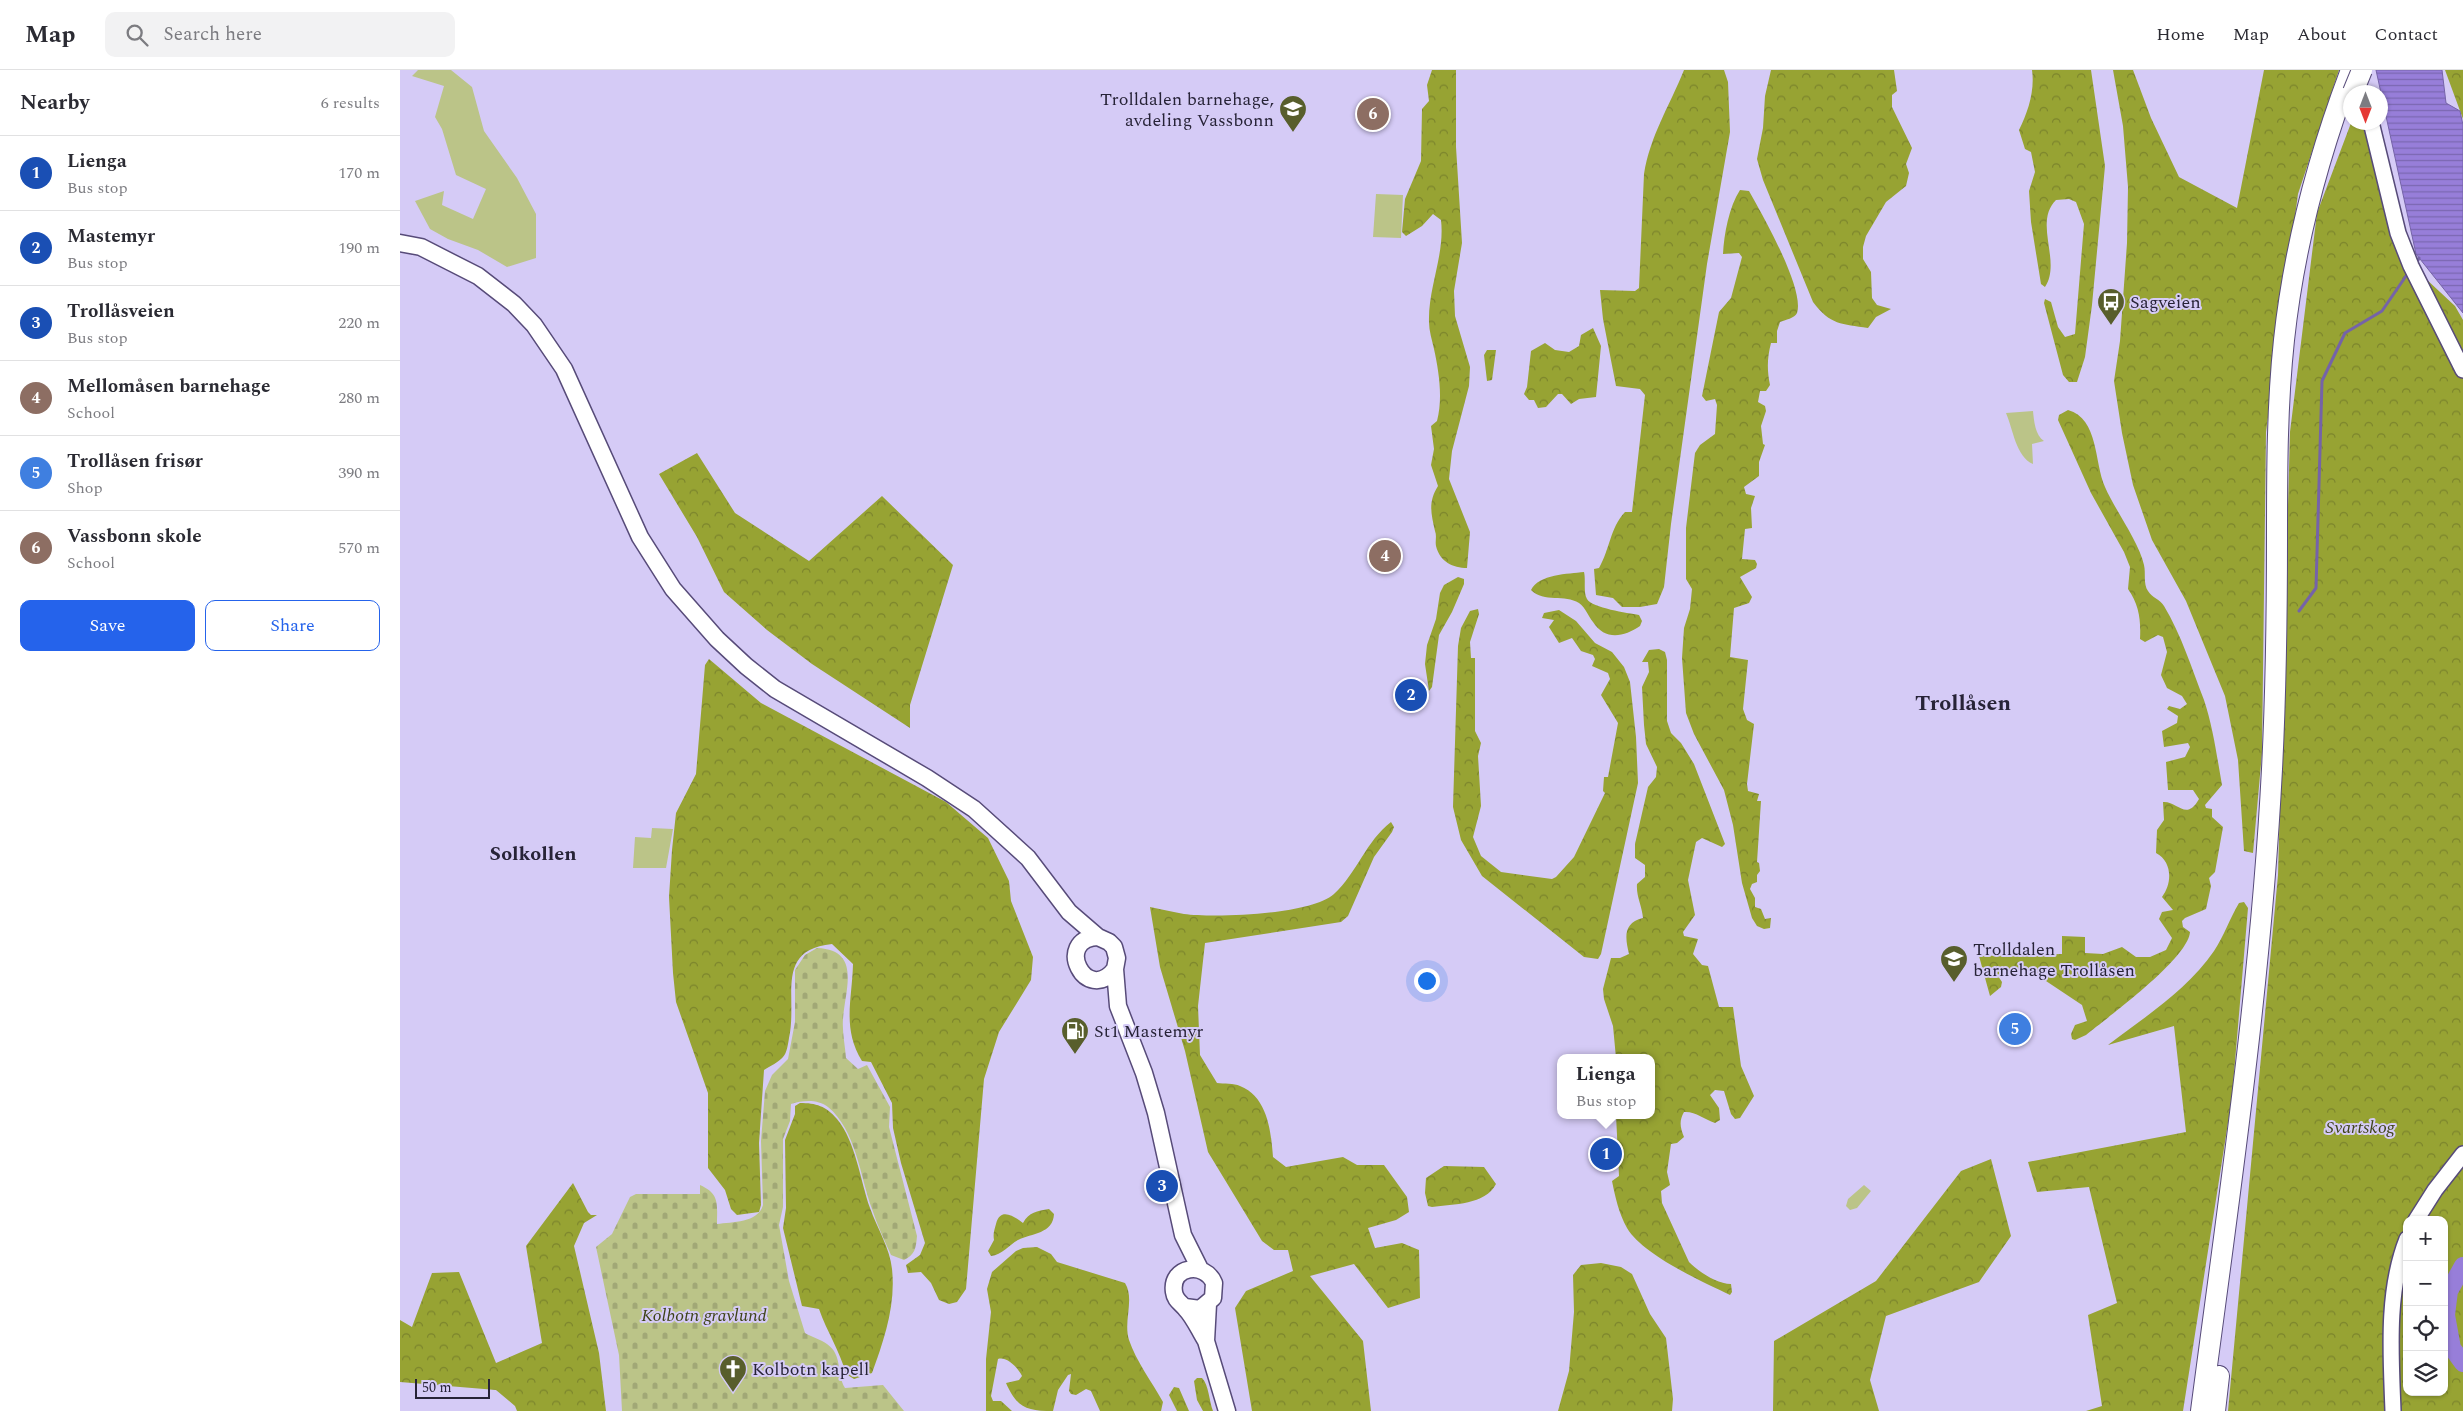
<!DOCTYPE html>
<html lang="en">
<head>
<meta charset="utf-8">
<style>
  :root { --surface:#fff; --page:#f2f2f3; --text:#2b2b33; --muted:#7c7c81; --line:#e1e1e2; --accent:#2563eb }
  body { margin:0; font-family:Spectral,serif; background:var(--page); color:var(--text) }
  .controls { position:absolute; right:15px; bottom:15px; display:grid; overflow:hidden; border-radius:10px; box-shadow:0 1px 4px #0004 }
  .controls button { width:45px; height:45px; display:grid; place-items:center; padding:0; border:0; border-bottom:1px solid var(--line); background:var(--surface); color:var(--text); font:25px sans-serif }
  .compass { position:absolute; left:1943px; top:15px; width:45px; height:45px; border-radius:50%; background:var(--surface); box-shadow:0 1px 4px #0004; rotate:180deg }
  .scale { position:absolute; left:15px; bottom:12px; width:75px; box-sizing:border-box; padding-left:5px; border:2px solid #272337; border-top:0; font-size:14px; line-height:18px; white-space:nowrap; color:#272337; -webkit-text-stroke:4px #d5cbf6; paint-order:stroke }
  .you { position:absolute; left:1026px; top:910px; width:18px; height:18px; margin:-12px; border:4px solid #fff; border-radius:50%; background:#1a73e8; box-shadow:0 0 0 8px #1a73e833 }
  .badge { display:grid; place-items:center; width:32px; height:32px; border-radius:50%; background:var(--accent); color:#fff; font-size:16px; font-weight:700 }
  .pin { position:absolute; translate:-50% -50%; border:2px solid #fff; box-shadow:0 1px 5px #0006 }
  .popup { position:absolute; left:1157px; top:984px; width:98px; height:65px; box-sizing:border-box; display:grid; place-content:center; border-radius:10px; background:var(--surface); filter:drop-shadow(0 1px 4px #0005); font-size:16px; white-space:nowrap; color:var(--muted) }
  .popup b { font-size:19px; color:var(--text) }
  .popup::after { content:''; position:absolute; left:50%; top:100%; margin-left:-10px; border:10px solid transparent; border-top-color:var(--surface) }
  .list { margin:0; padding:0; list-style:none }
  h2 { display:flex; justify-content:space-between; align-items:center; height:65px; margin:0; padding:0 20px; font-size:21px }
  h2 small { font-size:16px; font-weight:400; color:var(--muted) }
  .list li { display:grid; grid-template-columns:32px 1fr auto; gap:15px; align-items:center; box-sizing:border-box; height:75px; padding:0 20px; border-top:1px solid var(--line) }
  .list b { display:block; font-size:19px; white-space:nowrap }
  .list p { margin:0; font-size:16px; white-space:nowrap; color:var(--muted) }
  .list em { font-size:16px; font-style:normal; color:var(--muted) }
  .actions { display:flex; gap:10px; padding:15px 20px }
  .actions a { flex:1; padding:11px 0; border:1px solid var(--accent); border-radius:10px; text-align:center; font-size:18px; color:var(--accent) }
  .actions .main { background:var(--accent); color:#fff }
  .icon { flex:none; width:28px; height:28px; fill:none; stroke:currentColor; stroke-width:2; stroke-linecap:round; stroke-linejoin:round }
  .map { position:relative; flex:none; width:2063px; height:1341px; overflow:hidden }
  header { display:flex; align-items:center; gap:30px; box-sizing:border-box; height:70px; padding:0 25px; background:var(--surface); border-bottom:1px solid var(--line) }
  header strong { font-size:24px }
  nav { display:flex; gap:28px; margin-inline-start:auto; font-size:18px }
  .search { width:350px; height:45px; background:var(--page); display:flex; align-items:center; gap:12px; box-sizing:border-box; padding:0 18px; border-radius:10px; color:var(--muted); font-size:19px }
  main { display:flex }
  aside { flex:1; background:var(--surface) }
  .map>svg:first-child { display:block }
  .green { fill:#bbc488 }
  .forest { fill:url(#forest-crowns); fill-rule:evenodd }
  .cemetery { fill:url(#cemetery-stones) }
  .water { fill:url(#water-rules); stroke:#7563a8 }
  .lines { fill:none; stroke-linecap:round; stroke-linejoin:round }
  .stream { stroke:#7563a8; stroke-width:3 }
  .river { stroke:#977ed9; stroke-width:18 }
  .secondary-casing { stroke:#574b79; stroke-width:18 }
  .primary-casing { stroke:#574b79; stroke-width:19 }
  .highway-casing { stroke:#574b79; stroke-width:22 }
  .secondary { stroke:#fff; stroke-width:15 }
  .primary { stroke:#fff; stroke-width:16 }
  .highway { stroke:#fff; stroke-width:20 }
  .highway-bridge-casing { stroke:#574b79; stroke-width:22; stroke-linecap:butt }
  .highway-bridge { stroke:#fff; stroke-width:20 }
  .labels { text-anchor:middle; stroke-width:4; stroke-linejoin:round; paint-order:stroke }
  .poi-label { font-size:18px; fill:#272337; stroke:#d5cbf6; text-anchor:start }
  .park-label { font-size:18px; font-style:italic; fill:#3e4317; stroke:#d5cbf6 }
  .quarter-label { font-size:20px; font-weight:bold; fill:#272337; stroke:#d5cbf6 }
  .district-label { font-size:22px; font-weight:bold; fill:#272337; stroke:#d5cbf6 }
</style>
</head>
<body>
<header>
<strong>Map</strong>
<div class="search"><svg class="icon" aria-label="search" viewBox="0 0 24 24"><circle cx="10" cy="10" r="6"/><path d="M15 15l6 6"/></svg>Search here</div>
<nav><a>Home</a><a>Map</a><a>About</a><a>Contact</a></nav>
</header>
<main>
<aside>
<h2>Nearby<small>6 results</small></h2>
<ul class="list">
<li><span class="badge" style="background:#1a4fb4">1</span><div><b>Lienga</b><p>Bus stop</p></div><em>170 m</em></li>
<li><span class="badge" style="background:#1a4fb4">2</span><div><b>Mastemyr</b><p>Bus stop</p></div><em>190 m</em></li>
<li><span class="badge" style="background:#1a4fb4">3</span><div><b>Trollåsveien</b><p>Bus stop</p></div><em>220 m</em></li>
<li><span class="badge" style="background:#8d6e63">4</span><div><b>Mellomåsen barnehage</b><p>School</p></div><em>280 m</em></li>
<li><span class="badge" style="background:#3f7fe0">5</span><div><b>Trollåsen frisør</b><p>Shop</p></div><em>390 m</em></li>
<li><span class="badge" style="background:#8d6e63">6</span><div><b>Vassbonn skole</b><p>School</p></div><em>570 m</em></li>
</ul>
<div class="actions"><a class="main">Save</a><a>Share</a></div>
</aside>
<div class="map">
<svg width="2063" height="1341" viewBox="0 0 2063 1341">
  <defs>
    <pattern id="forest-crowns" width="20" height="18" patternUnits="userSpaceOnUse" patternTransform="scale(1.25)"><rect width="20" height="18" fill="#97a333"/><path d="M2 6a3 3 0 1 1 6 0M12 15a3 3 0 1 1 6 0" fill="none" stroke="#7b842c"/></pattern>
    <pattern id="cemetery-stones" width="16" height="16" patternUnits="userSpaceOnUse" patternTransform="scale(1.25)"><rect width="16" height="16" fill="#bbc488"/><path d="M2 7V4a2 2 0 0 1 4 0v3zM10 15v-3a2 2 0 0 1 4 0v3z" fill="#a1a876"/></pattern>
    <pattern id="water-rules" width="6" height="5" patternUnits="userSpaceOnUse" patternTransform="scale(1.25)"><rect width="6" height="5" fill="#977ed9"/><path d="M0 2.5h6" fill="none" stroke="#7b67b1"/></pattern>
  </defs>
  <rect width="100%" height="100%" fill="#d5cbf6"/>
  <!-- green -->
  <path class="green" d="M 18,0 L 51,0 L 72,17 L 84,61 L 117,108 L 136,144 L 136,188 L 107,197 L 78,180 L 48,169 L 30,159 L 15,131 L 44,121 L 42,135 L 73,149 L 86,119 L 56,105 L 42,59 L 35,47 L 44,16 L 12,6 Z
    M 976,124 L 1003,125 L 1001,168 L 973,167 Z
    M 1633,341 C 1634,351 1635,365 1644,371 L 1632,374 L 1633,394 C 1616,387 1613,359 1606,343 Z
    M 252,758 L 273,759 L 266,798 L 233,798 L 235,767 L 251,768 Z
    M 1464,1115 L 1471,1121 L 1457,1138 L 1450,1140 L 1446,1136 L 1448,1129 Z"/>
  <!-- forest -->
  <path class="forest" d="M 1032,0 L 1056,0 L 1056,77 L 1062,173 L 1054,221 L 1055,246 L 1070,297 L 1069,316 L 1052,381 L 1049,409 L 1070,462 L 1067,498 C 1053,498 1040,492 1036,476 C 1035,471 1037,466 1035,461 C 1031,443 1028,432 1038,416 L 1031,395 L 1034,379 L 1031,356 L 1037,351 C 1043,328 1039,302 1034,279 C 1032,270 1029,261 1029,252 C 1028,217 1045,185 1041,150 L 1033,144 L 1022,156 L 1006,166 L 1002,162 L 1005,129 L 1021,91 L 1022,39 L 1029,31 L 1027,15 Z
    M 1284,0 L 1324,0 L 1328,12 L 1330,62 L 1307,194 L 1271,454 L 1264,517 L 1257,534 L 1240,537 L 1222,537 L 1213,528 L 1196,525 L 1194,499 L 1199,498 C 1210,479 1210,458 1225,442 L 1232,442 L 1245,325 L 1240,319 L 1216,316 L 1203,249 L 1200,220 L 1235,221 L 1239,218 L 1244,104 C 1250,66 1270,35 1284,0 Z
    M 1371,0 L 1494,0 L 1497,21 L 1492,25 L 1492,37 L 1512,78 L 1506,94 L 1509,103 L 1506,116 L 1486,132 L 1466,166 L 1463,177 L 1463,189 L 1471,202 L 1472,228 L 1477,235 L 1491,239 L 1476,247 L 1468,258 C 1442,254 1430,255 1413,232 L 1363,110 L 1357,89 L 1363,58 L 1365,26 Z
    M 1632,0 L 1691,0 L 1705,96 L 1692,235 L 1685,287 L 1677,312 L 1669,312 L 1663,305 L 1644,233 L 1645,229 L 1651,232 L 1658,257 L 1665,267 L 1675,264 L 1684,154 L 1676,132 L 1669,129 L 1656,130 C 1633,153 1662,191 1645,217 L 1641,214 L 1631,152 L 1629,121 L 1635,102 L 1631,82 L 1625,79 L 1619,60 C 1628,42 1635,21 1632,0 Z
    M 1713,0 L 1733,0 L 1751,48 L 1779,107 L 1837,138 L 1864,0 L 1939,0 L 1898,124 L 1866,362 L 1862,683 L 1853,783 L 1844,781 L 1838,690 L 1825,626 L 1786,531 L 1752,470 L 1733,415 L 1722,363 L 1714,311 L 1720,271 L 1727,173 L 1728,117 L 1723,56 Z
    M 2045,0 L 2063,0 L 2063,49 Z
    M 1951,53 L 1962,53 L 1993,159 L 2025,208 L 2055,236 L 2063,250 L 2063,1341 L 1828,1341 L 1878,805 L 1890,362 L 1917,143 ZM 2007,1150 L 2044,1150 L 2044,1322 L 2007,1322 Z
    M 1340,120 L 1349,121 C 1362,144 1405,219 1397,243 C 1395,248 1385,250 1380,252 L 1377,261 L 1377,273 L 1371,273 C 1367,288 1367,301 1370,315 L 1366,321 L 1360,321 L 1358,332 L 1365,336 L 1366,341 L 1361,356 L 1363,374 L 1365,375 L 1359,392 L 1359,406 L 1344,417 L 1346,424 L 1355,426 L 1351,438 L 1352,458 L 1345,459 L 1342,489 L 1355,490 L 1357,494 L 1356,498 L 1340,507 L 1352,527 L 1349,533 L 1334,538 L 1330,587 L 1348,590 L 1343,639 L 1347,650 L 1354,654 L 1347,714 L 1348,721 L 1359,724 L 1357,731 L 1361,731 L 1357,792 L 1359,793 L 1360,801 L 1357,805 L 1357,812 L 1352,814 L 1350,819 L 1355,828 L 1355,837 L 1361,839 L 1365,849 L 1371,848 L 1370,858 L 1364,859 L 1357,856 L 1352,848 L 1342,813 L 1333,755 L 1324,720 L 1294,664 L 1286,643 L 1282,588 L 1284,558 L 1290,539 L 1292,519 L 1286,509 L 1286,458 L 1295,383 L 1300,375 L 1315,364 L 1317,335 L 1315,329 L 1306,331 L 1302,326 L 1319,242 L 1331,228 L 1342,187 L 1339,183 L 1323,184 C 1324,164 1329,137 1340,120 Z
    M 1193,258 L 1201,276 L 1196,327 L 1179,329 L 1171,334 L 1162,324 L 1158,324 L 1146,337 L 1138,338 L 1134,330 L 1129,330 L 1124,324 L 1127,317 L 1131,281 L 1145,273 L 1155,280 L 1169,282 L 1179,276 L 1181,265 Z
    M 1087,280 L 1096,280 L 1092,310 L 1087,311 L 1084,285 Z
    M 1668,340 C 1699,349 1694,392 1705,417 C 1715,440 1739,472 1744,495 C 1746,503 1743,514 1748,521 C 1752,528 1760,529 1764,536 C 1781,564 1792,599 1804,630 C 1813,657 1817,687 1822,715 L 1805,735 L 1806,738 L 1812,739 L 1812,747 L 1823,757 L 1815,802 L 1809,808 L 1811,816 L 1806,839 L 1785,848 L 1782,851 L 1783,857 L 1790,862 C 1788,889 1708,947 1686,965 L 1675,970 L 1672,969 L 1671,964 L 1675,955 L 1687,951 L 1682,935 L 1634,903 L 1619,901 L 1604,903 L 1598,906 L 1602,912 L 1601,917 L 1590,926 L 1579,886 L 1662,884 L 1662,866 L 1685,867 L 1685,883 L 1703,884 L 1722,877 L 1736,887 L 1750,887 L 1766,880 L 1772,868 L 1759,849 L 1762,842 L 1773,840 L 1762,827 C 1772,814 1773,792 1756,783 L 1757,760 L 1764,750 L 1763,732 C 1778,731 1786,752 1799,729 L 1793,720 L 1768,720 L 1766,692 L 1785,687 L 1790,677 L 1788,673 L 1764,677 L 1762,661 L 1777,653 L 1778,646 L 1767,639 L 1769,636 L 1780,639 L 1787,634 L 1782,626 L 1767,618 L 1761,605 L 1767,582 L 1763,567 L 1758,565 L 1745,572 L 1740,569 C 1741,549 1739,535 1728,519 L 1730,497 L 1724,482 L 1691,423 L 1658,350 L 1659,345 Z
    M 297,383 L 335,443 L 409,491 L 482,426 L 553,495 L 510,635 L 510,658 L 412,594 L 367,560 L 324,522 L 297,467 L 259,404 Z
    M 1184,502 C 1186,510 1183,522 1187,529 C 1192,538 1228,543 1239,545 L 1242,551 L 1240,556 C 1224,567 1205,571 1193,552 C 1188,546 1186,538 1179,533 C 1165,524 1144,533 1131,520 C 1139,504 1168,504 1184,502 Z
    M 1058,507 L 1064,509 L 1064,514 L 1052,542 L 1039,565 L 1032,617 L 1029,621 L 1025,594 L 1027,575 L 1036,549 L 1040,523 L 1044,515 Z
    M 1078,539 L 1079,544 L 1070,572 L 1071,588 L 1075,588 L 1075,661 L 1081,673 L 1078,686 L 1081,736 L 1073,767 L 1081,786 L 1101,802 L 1152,809 L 1156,807 L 1174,787 L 1205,723 L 1203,721 L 1204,707 L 1208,707 L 1218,653 L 1201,625 L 1210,609 L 1208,603 L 1192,596 L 1195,589 L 1193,585 L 1181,581 L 1172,568 L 1159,573 L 1149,557 L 1154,550 L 1142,548 L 1144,543 L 1159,540 L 1176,551 L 1195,573 L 1212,582 L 1224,597 L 1230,612 L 1236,667 L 1238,713 L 1201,884 L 1198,889 L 1184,887 L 1082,806 L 1061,770 L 1053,737 L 1058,576 L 1061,558 L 1070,541 Z
    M 1259,579 L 1265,582 L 1267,590 L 1267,651 L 1271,663 L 1281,673 L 1294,694 L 1325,774 L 1322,777 L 1302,768 L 1296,772 L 1288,810 L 1295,845 L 1283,862 L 1284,866 L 1298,869 L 1293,884 L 1302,895 L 1308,896 L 1319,937 L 1333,937 L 1341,996 L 1354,1026 L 1340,1048 L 1335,1049 L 1331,1044 L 1324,1021 L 1315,1020 L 1310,1025 L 1319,1038 L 1320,1050 L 1315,1053 C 1304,1049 1295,1041 1284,1042 C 1279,1051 1280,1057 1284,1067 L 1277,1073 L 1271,1074 L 1267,1102 L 1270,1115 L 1261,1121 L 1262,1133 L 1289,1192 C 1299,1202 1317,1214 1331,1214 L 1332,1222 L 1330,1225 C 1301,1211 1243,1185 1227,1158 C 1219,1144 1215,1126 1212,1111 L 1219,1106 L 1216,1045 L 1251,1045 L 1251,988 L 1216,988 L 1213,956 L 1204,929 L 1203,919 L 1211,888 L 1220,888 L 1229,884 C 1225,867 1223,853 1243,848 C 1242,836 1236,826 1237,814 L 1245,807 L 1245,795 L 1235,788 L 1235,774 L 1248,717 L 1256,707 L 1257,697 L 1246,674 L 1244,655 L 1242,617 L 1249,602 L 1248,592 L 1242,592 L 1249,580 Z
    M 309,589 L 361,633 L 546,732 L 588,768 L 609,811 L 611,831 L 633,887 L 631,910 L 599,962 L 584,1009 L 566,1219 L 557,1232 L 549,1234 L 539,1230 L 531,1213 L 521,1202 L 508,1203 L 506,1195 L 520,1185 L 525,1173 L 501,1093 L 493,1058 L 492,1033 L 471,992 L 462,991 C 442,958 452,931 453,894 L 432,874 C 374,880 398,927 389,968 C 388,974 387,983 383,987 C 379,992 370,996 364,1000 L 359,1073 L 361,1135 L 359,1142 L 337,1145 L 331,1139 L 325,1120 L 308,1098 L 308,1023 L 276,932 L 273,903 L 269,827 L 272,780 L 276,743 L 296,704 L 305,595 Z
    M 991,752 L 994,757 L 992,762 L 974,787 L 948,846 L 941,852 L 805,873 L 798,936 L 800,985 L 817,1013 C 824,1014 834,1013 840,1016 C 868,1027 871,1062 873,1087 L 886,1097 L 943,1087 L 957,1095 L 984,1095 L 1007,1127 L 1009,1142 L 996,1150 L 968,1158 L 975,1178 L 1002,1173 L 1019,1180 L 1020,1228 L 988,1238 L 954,1194 L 910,1206 L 963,1271 L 971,1341 L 852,1341 L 835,1238 L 846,1221 L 893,1201 L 888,1180 L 874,1180 L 862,1171 L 808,1082 L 785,981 L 760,897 L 750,837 C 761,839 772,842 784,844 C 815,848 910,845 934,824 C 957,803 966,771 991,752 Z
    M 1844,832 L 1848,838 L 1832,1027 L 1783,1341 L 1686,1341 L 1702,1336 L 1688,1245 L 1717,1233 L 1689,1117 L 1637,1122 L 1628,1092 L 1786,1062 L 1774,956 L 1708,975 C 1745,947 1787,920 1814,881 C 1824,866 1830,848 1839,833 Z
    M 400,1033 C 416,1033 426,1036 437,1049 C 456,1072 460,1110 470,1138 C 477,1158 490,1178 492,1199 C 496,1235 484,1270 472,1303 L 454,1309 L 446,1304 C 440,1281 427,1262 419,1239 L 402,1236 L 383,1158 L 386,1138 L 385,1070 L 395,1044 L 395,1036 Z
    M 1591,1089 L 1611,1166 L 1579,1212 L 1486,1246 L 1470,1310 L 1479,1341 L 1373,1341 L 1374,1271 L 1476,1211 L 1561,1101 Z
    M 1044,1096 L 1084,1097 L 1096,1114 C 1085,1135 1054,1134 1032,1137 L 1028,1136 L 1025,1123 L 1026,1108 Z
    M 173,1113 L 188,1142 L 191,1145 L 197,1145 L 184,1153 L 174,1176 L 199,1283 L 206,1341 L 117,1341 L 115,1336 L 96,1320 L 0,1312 L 0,1250 L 12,1257 L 32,1203 L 59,1202 L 96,1293 L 142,1273 L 126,1176 Z
    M 649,1139 L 654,1144 C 653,1164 632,1163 618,1170 C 609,1175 602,1185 591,1186 L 588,1181 L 594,1170 C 593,1164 594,1161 596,1154 C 600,1137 614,1146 623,1153 C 629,1142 637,1141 649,1139 Z
    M 637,1177 L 651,1184 L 657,1192 L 725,1213 C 735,1229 723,1251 729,1270 C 736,1291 752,1312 763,1332 L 761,1341 L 700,1341 L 691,1321 L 686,1319 L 676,1325 L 671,1324 L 669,1321 L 671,1304 L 668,1305 L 658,1320 L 653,1341 C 627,1341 617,1338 606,1313 L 619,1310 L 622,1306 C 618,1298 607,1286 598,1289 L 591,1326 L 593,1331 L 601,1331 L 612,1341 L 586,1341 L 586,1289 L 591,1242 L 587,1219 L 592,1202 L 616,1181 L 623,1178 Z
    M 1201,1193 L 1221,1197 L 1232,1204 L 1250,1244 L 1266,1268 L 1273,1329 L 1272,1341 L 1158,1341 L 1169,1301 L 1174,1242 L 1173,1205 L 1181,1195 Z
    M 797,1308 L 802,1308 C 809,1315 809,1331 813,1341 L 803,1341 L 797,1330 L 794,1311 Z
    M 774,1317 L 779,1318 L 789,1341 L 777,1341 L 769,1325 Z"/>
  <!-- cemetery -->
  <path class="cemetery" d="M 417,878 C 462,880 445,919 443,949 C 442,961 445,975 446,988 L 458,999 L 467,995 L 490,1037 L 489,1057 L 517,1166 C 516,1178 515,1185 504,1190 L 491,1185 C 484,1170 477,1154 472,1139 C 460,1106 456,1060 428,1037 C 418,1029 403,1030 391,1034 L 390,1051 L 383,1069 L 383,1137 L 379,1155 L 389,1211 L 405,1263 C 412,1267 420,1269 427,1274 C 443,1285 436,1303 445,1318 L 483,1315 L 504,1341 L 222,1341 L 219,1285 L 196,1177 L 212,1164 L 230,1127 L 236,1124 L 300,1124 L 300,1115 C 320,1124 317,1134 317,1154 C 332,1152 358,1153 363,1135 L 361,1071 L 365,1021 L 372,1005 L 388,989 L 395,952 L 395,900 L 405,885 Z"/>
  <!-- water -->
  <path class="water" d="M 1976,0 L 2042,0 L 2046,33 L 2060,41 L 2063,55 L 2063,243 L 2016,184 Z"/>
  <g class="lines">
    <!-- stream -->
    <path class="stream" d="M 2018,190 L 2019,188
      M 1899,541 L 1916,518 L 1922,311 L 1945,263 L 1982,241 L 2006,206"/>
    <!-- river -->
    <path class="river" d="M 2063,1196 L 2049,1221 L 2046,1245 L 2052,1278 L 2063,1293"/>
    <defs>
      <path id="secondary" d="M 1971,52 L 1998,163 L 2011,196 L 2063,300
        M 2016,1150 L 2035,1120 L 2063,1084
        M 1993,1341 C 1991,1285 1986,1222 2007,1169"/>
      <path id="primary" d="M 0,173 L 21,177 L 78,206 L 114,234 L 134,255 L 164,299 L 240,467 L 273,519 L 317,569 L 346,596 L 375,619 L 527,708 L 574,739 L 628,788 L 669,842 L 698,867 L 709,872 L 714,877 L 717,888 L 715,899 L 718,936 L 744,1003 L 756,1043 L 783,1165 L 800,1199
        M 698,867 C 653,869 686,936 715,899
        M 808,1234 L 806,1271 L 827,1341
        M 785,1237 L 800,1239 L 813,1228 L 814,1213 C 805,1191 770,1196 774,1222 C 775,1230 780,1232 785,1238 C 794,1247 799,1260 806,1271"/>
      <path id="highway" d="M 1801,1341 C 1829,1127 1861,914 1872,699 C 1876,621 1877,544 1877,467 C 1877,402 1877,335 1884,270 C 1894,177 1918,87 1951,0
        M 1815,1341 L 1819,1306"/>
    </defs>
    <!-- secondary casing -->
    <use href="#secondary" class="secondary-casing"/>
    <!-- primary casing -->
    <use href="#primary" class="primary-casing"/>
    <!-- highway casing -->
    <use href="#highway" class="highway-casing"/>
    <!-- secondary -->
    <use href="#secondary" class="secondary"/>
    <!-- primary -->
    <use href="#primary" class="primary"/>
    <!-- highway -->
    <use href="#highway" class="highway"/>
    <defs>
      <path id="highway-bridge" d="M 1953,22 L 1962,0"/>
    </defs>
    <!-- highway-bridge casing -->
    <use href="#highway-bridge" class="highway-bridge-casing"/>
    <!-- highway-bridge -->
    <use href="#highway-bridge" class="highway-bridge"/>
  </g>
  <!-- icons -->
  <defs>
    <symbol id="school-pin" viewBox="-11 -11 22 30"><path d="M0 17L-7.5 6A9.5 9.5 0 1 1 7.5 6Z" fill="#585e2c" stroke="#d5cbf6"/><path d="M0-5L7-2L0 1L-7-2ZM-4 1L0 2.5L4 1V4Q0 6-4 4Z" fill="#fff"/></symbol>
    <symbol id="bus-pin" viewBox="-11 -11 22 30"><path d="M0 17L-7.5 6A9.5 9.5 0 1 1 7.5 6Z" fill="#585e2c" stroke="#d5cbf6"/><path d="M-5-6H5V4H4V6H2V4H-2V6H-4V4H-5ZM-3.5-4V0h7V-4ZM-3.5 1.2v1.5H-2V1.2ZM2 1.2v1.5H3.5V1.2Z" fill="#fff"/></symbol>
    <symbol id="fuel-pin" viewBox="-11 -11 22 30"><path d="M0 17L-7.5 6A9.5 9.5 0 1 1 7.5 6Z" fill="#585e2c" stroke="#d5cbf6"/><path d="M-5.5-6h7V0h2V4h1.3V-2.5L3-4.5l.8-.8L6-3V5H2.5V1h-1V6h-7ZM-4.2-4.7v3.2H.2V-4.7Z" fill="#fff"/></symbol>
    <symbol id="church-pin" viewBox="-11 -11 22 30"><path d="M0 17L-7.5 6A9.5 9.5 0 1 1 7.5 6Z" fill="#585e2c" stroke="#d5cbf6"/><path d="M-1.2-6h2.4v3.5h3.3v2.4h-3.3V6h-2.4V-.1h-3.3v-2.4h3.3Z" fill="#fff"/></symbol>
  </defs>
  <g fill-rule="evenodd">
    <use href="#school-pin" x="877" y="23" width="32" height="43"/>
    <use href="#bus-pin" x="1695" y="216" width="32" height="43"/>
    <use href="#school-pin" x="1538" y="873" width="32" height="43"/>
    <use href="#fuel-pin" x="659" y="945" width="32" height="43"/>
    <use href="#church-pin" x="317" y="1283" width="32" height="43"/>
  </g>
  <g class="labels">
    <!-- poi labels -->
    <g class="poi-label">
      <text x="874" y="35" text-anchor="end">Trolldalen barnehage,<tspan x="874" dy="21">avdeling Vassbonn</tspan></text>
      <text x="1730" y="238">Sagveien</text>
      <text x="1573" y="885">Trolldalen<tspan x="1573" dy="21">barnehage Trollåsen</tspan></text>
      <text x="694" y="967">St1 Mastemyr</text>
      <text x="352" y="1305">Kolbotn kapell</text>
    </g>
    <!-- park labels -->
    <g class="park-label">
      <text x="1960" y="1063">Svartskog</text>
      <text x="304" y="1251">Kolbotn gravlund</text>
    </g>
    <!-- quarter labels -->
    <g class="quarter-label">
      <text x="133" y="790">Solkollen</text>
    </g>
    <!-- district labels -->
    <g class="district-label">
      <text x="1563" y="640">Trollåsen</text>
    </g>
  </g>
</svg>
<div class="controls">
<button>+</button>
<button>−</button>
<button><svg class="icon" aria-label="locate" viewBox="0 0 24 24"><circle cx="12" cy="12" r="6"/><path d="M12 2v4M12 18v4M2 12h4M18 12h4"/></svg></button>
<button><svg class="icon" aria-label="layers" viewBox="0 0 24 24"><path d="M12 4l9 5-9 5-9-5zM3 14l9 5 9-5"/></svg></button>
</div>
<svg class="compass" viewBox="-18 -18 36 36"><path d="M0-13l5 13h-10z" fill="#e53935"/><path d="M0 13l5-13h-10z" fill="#7c7c81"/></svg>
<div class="scale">50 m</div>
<div class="you"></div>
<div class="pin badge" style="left:1206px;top:1084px;background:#1a4fb4">1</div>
<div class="popup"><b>Lienga</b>Bus stop</div>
<div class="pin badge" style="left:1011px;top:625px;background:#1a4fb4">2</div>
<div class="pin badge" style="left:762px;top:1116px;background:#1a4fb4">3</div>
<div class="pin badge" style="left:985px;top:486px;background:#8d6e63">4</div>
<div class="pin badge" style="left:1615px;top:959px;background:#3f7fe0">5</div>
<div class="pin badge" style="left:973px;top:44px;background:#8d6e63">6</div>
</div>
</main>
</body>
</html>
